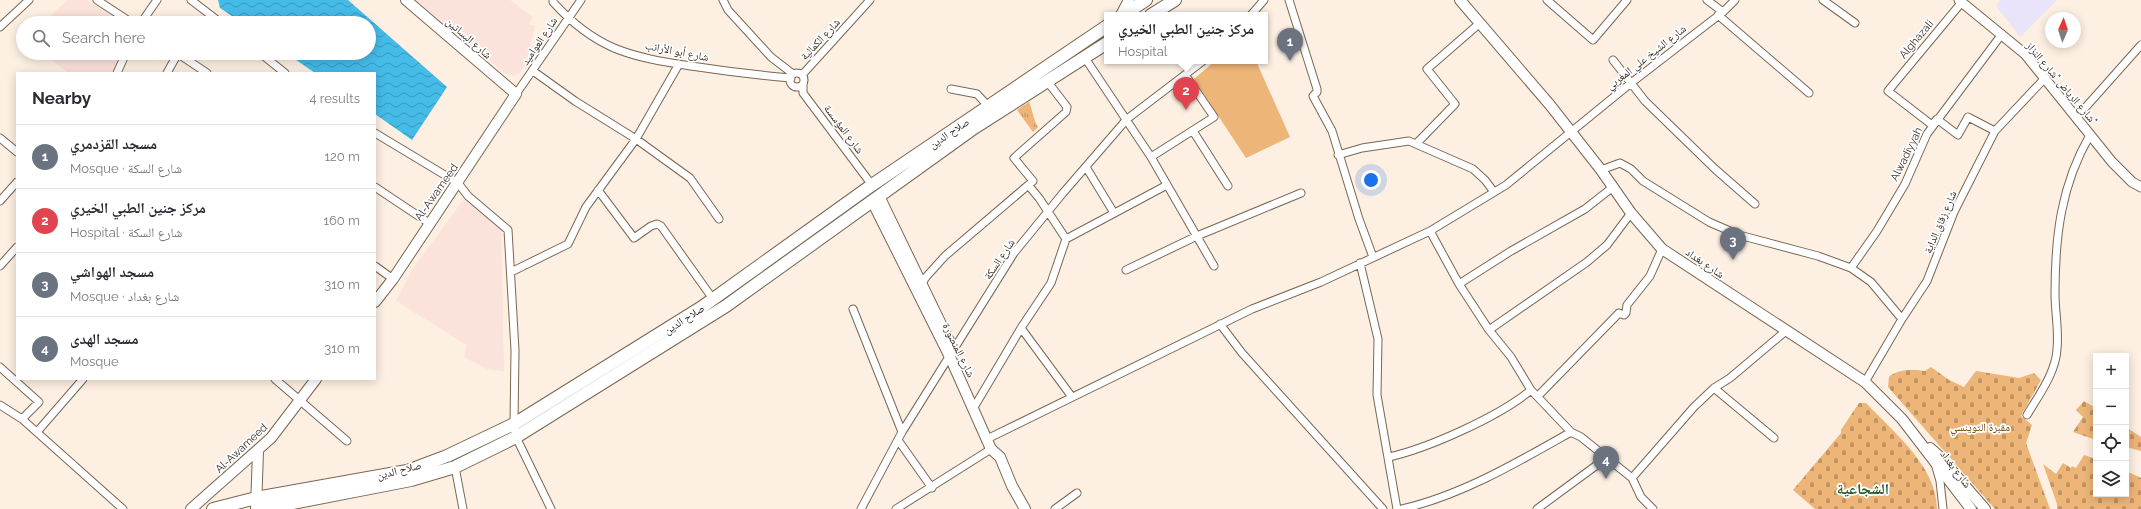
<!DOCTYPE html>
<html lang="en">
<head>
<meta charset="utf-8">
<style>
  :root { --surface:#fff; --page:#f7f7f7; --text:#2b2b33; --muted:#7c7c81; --line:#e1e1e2; --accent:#1a73e8 }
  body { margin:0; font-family:Raleway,"Noto Naskh Arabic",sans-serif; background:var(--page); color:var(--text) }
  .controls { position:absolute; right:12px; bottom:12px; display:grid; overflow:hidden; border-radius:0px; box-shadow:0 2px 10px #0003 }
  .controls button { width:36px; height:36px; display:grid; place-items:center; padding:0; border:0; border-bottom:1px solid var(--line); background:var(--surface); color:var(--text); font:20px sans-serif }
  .compass { position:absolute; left:2045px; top:12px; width:36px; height:36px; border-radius:50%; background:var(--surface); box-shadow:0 2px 10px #0003; rotate:3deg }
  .you { position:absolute; left:1371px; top:180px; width:14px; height:14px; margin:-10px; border:3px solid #fff; border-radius:50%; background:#1a73e8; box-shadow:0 0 0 6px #1a73e833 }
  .badge { display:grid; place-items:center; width:26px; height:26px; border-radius:50%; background:var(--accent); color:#fff; font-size:13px; font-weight:700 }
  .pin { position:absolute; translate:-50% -33px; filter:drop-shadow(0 1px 2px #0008) }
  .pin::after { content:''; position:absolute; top:21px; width:14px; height:12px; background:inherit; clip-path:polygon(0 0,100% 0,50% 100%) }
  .popup { position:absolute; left:1104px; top:12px; width:164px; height:52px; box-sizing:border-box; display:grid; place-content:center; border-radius:0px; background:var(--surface); filter:drop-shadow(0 1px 3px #0005); font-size:13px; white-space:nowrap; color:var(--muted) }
  .popup b { font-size:15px; color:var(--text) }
  .popup::after { content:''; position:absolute; left:50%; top:100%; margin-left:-8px; border:8px solid transparent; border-top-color:var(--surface) }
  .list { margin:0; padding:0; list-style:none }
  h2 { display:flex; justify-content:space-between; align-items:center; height:52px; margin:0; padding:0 16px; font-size:17px }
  h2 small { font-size:13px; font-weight:400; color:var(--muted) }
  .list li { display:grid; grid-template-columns:26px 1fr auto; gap:12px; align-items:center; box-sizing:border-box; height:64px; padding:0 16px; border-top:1px solid var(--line) }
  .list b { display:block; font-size:15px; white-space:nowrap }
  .list p { margin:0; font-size:13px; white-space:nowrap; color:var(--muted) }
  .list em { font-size:13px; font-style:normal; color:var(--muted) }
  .icon { flex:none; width:22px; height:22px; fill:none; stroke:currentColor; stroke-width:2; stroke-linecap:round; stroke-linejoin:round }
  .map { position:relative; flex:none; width:2141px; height:509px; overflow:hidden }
  .search { position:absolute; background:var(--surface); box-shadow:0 2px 10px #0003; left:16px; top:16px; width:360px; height:44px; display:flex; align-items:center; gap:10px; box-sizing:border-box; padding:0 14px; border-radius:22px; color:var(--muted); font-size:15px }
  .panel { position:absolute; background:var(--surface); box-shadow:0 2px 10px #0003; left:16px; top:72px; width:360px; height:308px; border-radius:0px }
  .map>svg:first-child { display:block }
  .education { fill:#fbe2da }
  .medical { fill:#eae4fa }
  .grass { fill:url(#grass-tufts) }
  .cemetery { fill:url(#cemetery-stones) }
  .pitch { fill:#edb578 }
  .water { fill:url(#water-waves) }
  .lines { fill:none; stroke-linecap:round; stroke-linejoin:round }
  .minor-casing { stroke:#796753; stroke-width:9 }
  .tertiary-casing { stroke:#796753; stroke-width:11 }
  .secondary-casing { stroke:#796753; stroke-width:12 }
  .trunk-casing { stroke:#796753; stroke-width:14 }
  .minor { stroke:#fff; stroke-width:7 }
  .tertiary { stroke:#fff; stroke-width:9 }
  .secondary { stroke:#fff; stroke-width:10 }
  .trunk { stroke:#fff; stroke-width:12 }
  .labels { text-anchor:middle; stroke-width:3.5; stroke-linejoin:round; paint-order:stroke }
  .street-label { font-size:11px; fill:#352d24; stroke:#fff }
  .park-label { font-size:11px; fill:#73480c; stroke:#fff }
  .district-label { font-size:15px; font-weight:bold; fill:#275f2c; stroke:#fff }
</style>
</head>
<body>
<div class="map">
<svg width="2141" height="509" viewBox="0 0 2141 509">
  <defs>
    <pattern id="grass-tufts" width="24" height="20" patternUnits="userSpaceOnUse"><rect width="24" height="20" fill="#edb578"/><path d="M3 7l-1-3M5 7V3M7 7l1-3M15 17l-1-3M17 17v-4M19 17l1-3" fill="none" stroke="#c19462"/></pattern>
    <pattern id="cemetery-stones" width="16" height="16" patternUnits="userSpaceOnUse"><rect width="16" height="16" fill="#edb578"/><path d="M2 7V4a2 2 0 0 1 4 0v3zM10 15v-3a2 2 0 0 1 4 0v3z" fill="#c19462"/></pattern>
    <pattern id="water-waves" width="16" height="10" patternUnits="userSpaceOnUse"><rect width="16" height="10" fill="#45bbe8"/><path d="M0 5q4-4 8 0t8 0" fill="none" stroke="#3a98bc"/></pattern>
  </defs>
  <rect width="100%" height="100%" fill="#fdefe2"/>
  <!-- education -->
  <path class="education" d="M 68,0 L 87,0 L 121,23 L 43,23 Z
    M 416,0 L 510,0 L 533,17 L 529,24 L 535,26 L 530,45 L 535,50 L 520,73 L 514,76 L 506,74 Z
    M 43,53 L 122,53 L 112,73 L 68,73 Z
    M 464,199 L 501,228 L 504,371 L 487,369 L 464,357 L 467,345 L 396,301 L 412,270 Z"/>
  <!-- medical -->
  <path class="medical" d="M 2000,0 L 2057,0 L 2020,37 L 1996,6 Z"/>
  <!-- grass -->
  <path class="grass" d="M 1029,102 C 1033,111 1033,119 1038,127 L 1033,132 L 1017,110 Z"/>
  <!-- cemetery -->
  <path class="cemetery" d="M 1931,367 L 1949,380 L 1964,387 L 1976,371 L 2019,378 L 2034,373 L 2041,380 L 2021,416 L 2032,425 L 2026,443 L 2050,509 L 1995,509 L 1888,387 L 1889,377 C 1896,369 1915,369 1925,371 Z
    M 2084,401 L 2096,408 L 2096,440 L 2073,432 L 2083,417 L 2076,410 Z
    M 1859,403 L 1866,403 C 1893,432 1937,466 1937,509 L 1815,509 L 1793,490 L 1841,433 L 1841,430 Z
    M 2126,427 L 2141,437 L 2141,451 L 2126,447 Z
    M 2084,455 L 2096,459 L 2096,494 L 2126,494 L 2126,471 L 2141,478 L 2141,509 L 2057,509 L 2057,504 L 2043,464 L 2056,474 L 2063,463 L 2071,468 L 2072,466 L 2076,468 Z"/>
  <!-- pitch -->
  <path class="pitch" d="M 1215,61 L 1256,61 L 1290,137 L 1246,158 L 1194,79 Z"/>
  <!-- water -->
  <path class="water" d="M 218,0 L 348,0 L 447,87 L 412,140 L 375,114 L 375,73 L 315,73 L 286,53 L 369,53 L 369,23 L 242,23 L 220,8 Z"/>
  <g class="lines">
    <defs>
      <path id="minor" d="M 97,0 L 132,23
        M 191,0 L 221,23
        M 553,0 L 553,2 C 570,21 591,38 614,48 C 638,58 665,62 691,66 C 724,71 757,75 791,78
        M 723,0 L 728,10 L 771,57 L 793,74
        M 1289,0 L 1317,89 L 1317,92 L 1313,96 L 1332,131 L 1359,219 L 1373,257
        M 1547,0 L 1593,40 L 1627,0
        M 1707,0 L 1723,12
        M 1823,0 L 1855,23
        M 1962,2 L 1888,91 L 1932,125 L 1937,119 L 1958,135 L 1968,117 L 1995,131
        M 1251,15 L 1264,0
        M 1718,15 L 1809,93
        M 141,23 L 157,0
        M 0,27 L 29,0
        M 177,53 L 207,73
        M 260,53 L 285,73
        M 1085,58 L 1151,157 L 1214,266
        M 1613,60 L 1645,101 L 1715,169 L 1755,204
        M 533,71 L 575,101 L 636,139 L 690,178 L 719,219
        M 117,73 L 126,53
        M 167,73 L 178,53
        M790 80a7 7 0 1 1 14 0a7 7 0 1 1-14 0Z
        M 802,75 L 870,0
        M 803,84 L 803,93 L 872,185
        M 951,89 L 977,94 L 989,107
        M 516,94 L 581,0
        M 2076,118 L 2141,45
        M 1193,131 L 1228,186
        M 375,133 L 458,183 L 468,196 L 508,230 L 515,350 L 514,424 L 516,437 L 551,509
        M 0,138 L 17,152
        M 1416,144 L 1455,104 L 1427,69 L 1480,23
        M 1338,155 L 1362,148 L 1409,141 L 1473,169 L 1485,180 L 1494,192
        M 1151,157 L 1214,117 L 1186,76
        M 1086,167 L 1114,213
        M 1601,170 L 1620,163 L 1631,169 L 1643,181 L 1709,222 L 1739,235 L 1818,256 L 1851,268 L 1871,282 L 1902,319
        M 1029,186 L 1039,198 L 1066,239
        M 375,187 L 429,223
        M 598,190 L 634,238 L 651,226 L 657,224 L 661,226 L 713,299
        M 0,201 L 17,182
        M 1430,231 L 1459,284 L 1489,330 L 1511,357 L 1531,390 L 1571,432 L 1581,437 L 1632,478 L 1641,497 L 1653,509
        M 1360,263 L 1378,339 L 1377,395 L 1397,509
        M 0,266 L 17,247
        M 375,266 L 393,279
        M 1851,268 L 1877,231 L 1905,184 L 1927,134 L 2002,34
        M 1126,270 L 1197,236 L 1301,193
        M 511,272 L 568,244 L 586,207 L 636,139 L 679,64
        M 1459,284 L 1511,251 L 1585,209 L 1613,187
        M 920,286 L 926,277 L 945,256 L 1033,181 L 1014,158 L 1066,112 L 1067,107 L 1047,81
        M 853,309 L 902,432
        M 1220,324 L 1242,353 L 1383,509
        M 1021,328 L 1072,397
        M 1489,330 L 1587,262 L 1607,245 L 1631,213
        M 0,367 L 39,402 L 22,419
        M 275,379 L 347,441
        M 1865,382 L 1902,319 L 1927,281 L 1954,212 L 1995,131 L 2045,78
        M 1714,388 L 1774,438
        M 1538,396 L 1619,313 L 1624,315 L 1626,313 L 1627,305 L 1650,276 L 1662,249
        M 0,405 L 22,419 L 123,509
        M 973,409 L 1021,328 L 1051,283 L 1066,239 L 1167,185
        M 2027,415 C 2039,395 2056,372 2057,349 C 2059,331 2055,312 2055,294 C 2055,236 2061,185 2090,135
        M 37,432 L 83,379
        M 987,439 L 1252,309 L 1321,282 L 1430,231 L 1506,185 L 1631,83 L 1723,12 L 1735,0
        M 898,440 L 932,488
        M 1389,457 C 1429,448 1500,416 1531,390
        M 455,467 L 463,509
        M 1936,467 L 1940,481 L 1943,509
        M 1632,478 L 1694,407 L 1714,388 L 1730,378 L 1787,330
        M 861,509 L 902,432 L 1014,253 L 1063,193 L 1127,119 L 1203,61
        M 896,509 L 991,449
        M 1055,509 L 1077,493
        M 1402,509 C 1462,495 1518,462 1571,432
        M 1537,509 L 1605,459"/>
      <path id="tertiary" d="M 1959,0 L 2025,54 L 2112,162 L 2132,182 L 2141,187"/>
      <path id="secondary" d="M 1460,0 L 1550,105 L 1601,170 L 1631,213 L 1662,249 L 1865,382 L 1902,419 L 1971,509
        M 1121,15 L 1129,0
        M 879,196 L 954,351
        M 872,201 L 950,357 L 991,449 L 1000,457 L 1012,486 L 1025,509
        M 375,302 L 393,279 L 516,94 L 406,0
        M 1930,448 L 1939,456 L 1985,509
        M 191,509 L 271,438 L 316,379
        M 256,509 L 258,451"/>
      <path id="trunk" d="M 1123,15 L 1146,0
        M 1151,15 L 1175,0
        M 213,509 L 256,498 L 407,471 L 447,456 L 514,424 L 702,307 L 872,185 L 1107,26
        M 262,509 L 411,480 L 455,467 L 516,437 L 726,306 L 974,128 L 1107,43"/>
    </defs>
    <!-- minor casing -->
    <use href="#minor" class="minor-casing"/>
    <!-- tertiary casing -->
    <use href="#tertiary" class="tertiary-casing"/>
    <!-- secondary casing -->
    <use href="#secondary" class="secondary-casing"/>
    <!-- trunk casing -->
    <use href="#trunk" class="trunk-casing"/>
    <!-- minor -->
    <use href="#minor" class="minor"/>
    <!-- tertiary -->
    <use href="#tertiary" class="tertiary"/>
    <!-- secondary -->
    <use href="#secondary" class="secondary"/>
    <!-- trunk -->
    <use href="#trunk" class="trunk"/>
  </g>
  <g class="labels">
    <!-- street labels -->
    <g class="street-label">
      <text transform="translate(469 38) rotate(41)" y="4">شارع البساتين</text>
      <text transform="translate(820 39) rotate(-47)" y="4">شارع الكمالية</text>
      <text transform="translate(1916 39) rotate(-50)" y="4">Alghazali</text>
      <text transform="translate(539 41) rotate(-56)" y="4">شارع العواميد</text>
      <text transform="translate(677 51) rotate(11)" y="4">شارع أبو الأرانب</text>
      <text transform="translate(1646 57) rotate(-38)" y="4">شارع الشيخ علي المغربي</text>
      <text transform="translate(2062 83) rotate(50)" y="4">شارع الرياض "شارع النزاز"</text>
      <text transform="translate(844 129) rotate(53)" y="4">شارع المؤسسة</text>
      <text transform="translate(949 133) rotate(-34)" y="4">صلاح الدين</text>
      <text transform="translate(1906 154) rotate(-64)" y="4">Alwadiyyah</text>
      <text transform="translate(436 192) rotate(-55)" y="4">Al-Awameed</text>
      <text transform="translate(1940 222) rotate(-67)" y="4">شارع زقاق الداية</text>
      <text transform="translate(999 259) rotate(-56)" y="4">شارع السكة</text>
      <text transform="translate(1705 263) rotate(34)" y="4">شارع بغداد</text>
      <text transform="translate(684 319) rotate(-33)" y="4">صلاح الدين</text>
      <text transform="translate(959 350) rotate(64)" y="4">شارع المنصورة</text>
      <text transform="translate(241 448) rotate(-43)" y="4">Al-Awameed</text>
      <text transform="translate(1956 469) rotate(53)" y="4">شارع بغداد</text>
      <text transform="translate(399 470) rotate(-14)" y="4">صلاح الدين</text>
    </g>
    <!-- park labels -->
    <g class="park-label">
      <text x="1980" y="431">مقبرة التوينسي</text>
    </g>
    <!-- district labels -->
    <g class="district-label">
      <text x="1863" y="494">الشجاعية</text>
    </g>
  </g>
</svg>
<div class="controls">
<button>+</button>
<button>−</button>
<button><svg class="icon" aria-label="locate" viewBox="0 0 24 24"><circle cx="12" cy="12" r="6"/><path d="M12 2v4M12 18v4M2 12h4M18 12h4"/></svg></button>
<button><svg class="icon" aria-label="layers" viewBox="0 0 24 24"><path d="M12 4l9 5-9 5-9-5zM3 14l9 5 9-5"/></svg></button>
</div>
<svg class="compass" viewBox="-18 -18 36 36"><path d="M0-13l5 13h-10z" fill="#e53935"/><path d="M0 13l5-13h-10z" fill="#7c7c81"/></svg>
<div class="you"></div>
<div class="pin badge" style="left:1290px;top:61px;background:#6b7280">1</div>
<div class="pin badge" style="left:1186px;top:110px;background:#e0444e">2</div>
<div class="popup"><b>مركز جنين الطبي الخيري</b>Hospital</div>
<div class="pin badge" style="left:1733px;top:260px;background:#6b7280">3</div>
<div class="pin badge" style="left:1606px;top:479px;background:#6b7280">4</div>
<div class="search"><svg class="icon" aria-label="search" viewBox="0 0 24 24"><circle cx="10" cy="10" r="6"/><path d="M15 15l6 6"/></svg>Search here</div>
<section class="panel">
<h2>Nearby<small>4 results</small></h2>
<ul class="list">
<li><span class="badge" style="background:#6b7280">1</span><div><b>مسجد القزدمري</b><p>Mosque · شارع السكة</p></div><em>120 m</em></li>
<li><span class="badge" style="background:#e0444e">2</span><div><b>مركز جنين الطبي الخيري</b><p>Hospital · شارع السكة</p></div><em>160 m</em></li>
<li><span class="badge" style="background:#6b7280">3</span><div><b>مسجد الهواشي</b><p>Mosque · شارع بغداد</p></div><em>310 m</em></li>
<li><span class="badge" style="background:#6b7280">4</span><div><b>مسجد الهدى</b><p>Mosque</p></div><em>310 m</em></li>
</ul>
</section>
</div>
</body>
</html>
